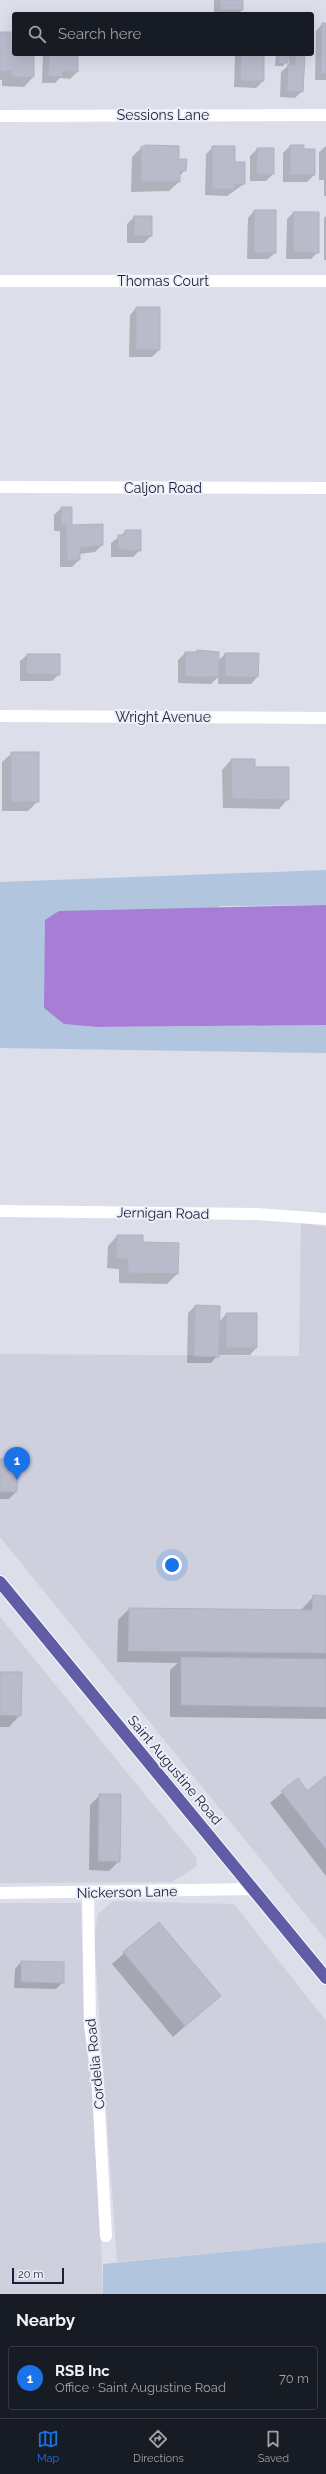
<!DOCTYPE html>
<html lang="en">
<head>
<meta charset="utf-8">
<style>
  :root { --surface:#171b24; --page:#242831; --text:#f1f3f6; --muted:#9ea1a6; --line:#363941; --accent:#1a73e8 }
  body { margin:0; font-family:Raleway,sans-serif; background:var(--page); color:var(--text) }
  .scale { position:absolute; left:12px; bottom:10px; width:52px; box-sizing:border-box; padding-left:4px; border:2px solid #1e1d3b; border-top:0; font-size:11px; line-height:14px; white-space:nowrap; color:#1e1d3b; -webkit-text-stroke:3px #edeff7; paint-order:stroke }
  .you { position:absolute; left:172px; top:1565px; width:14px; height:14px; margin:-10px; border:3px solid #fff; border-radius:50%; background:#1a73e8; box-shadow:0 0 0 6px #1a73e833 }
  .badge { display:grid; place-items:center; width:26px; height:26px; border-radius:50%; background:var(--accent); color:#fff; font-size:13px; font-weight:700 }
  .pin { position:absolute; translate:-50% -33px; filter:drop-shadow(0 1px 2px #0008) }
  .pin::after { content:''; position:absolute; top:21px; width:14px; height:12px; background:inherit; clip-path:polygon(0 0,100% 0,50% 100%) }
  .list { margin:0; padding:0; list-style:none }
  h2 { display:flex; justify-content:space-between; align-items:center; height:52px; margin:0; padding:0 16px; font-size:17px }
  h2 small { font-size:13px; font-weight:400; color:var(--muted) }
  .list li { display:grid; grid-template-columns:26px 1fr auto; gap:12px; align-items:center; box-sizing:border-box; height:64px; margin:0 8px 8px; padding:0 8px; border:1px solid var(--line); border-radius:4px }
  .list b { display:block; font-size:15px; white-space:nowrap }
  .list p { margin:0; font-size:13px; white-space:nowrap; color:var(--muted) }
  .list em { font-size:13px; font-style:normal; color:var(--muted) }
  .icon { flex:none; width:22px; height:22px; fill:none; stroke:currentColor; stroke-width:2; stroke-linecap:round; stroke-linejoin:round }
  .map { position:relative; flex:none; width:326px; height:2294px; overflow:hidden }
  .search { position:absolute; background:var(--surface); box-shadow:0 4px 16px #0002; left:12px; right:12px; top:12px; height:44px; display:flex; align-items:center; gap:10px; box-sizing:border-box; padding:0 14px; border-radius:4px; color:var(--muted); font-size:15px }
  .sheet { height:124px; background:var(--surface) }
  nav { display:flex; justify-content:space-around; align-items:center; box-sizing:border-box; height:56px; border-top:1px solid var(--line); background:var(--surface); font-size:11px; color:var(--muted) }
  nav a { display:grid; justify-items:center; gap:2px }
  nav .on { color:var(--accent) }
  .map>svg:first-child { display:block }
  .built { fill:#ced0de }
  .green { fill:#b2c5de }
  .water { fill:#a67ed6 }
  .shadow { fill:#0003 }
  .building { fill:#b9bbcb; stroke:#aeb1c4 }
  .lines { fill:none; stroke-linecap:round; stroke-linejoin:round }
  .major-casing { stroke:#fff; stroke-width:14 }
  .minor { stroke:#fff; stroke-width:12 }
  .major { stroke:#605ca5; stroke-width:12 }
  .labels { text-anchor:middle; stroke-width:4; stroke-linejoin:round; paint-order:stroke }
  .street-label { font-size:14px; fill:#1e1d3b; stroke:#edeff7 }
</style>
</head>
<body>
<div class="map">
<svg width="326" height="2294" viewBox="0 0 326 2294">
  <rect width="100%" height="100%" fill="#dcdeea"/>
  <!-- built -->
  <path class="built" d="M 301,1223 L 326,1227 L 326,1940 L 0,1537 L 0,1354 L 299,1356 Z
    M 0,1617 L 196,1857 L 197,1866 L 172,1882 L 0,1883 Z
    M 113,1901 L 234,1904 L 326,2021 L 326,2242 L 117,2262 L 94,1939 L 98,1914 Z
    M 0,1903 L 81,1903 L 84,2026 L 96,2126 L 103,2294 L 0,2294 Z"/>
  <!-- green -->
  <path class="green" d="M 326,870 L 326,905 L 220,906 L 64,1024 L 96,1027 L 326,1025 L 326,1053 L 0,1048 L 0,882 Z
    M 326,2242 L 326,2294 L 103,2294 L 103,2264 Z"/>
  <!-- water -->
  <path class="water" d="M 326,905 L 326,1025 L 96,1027 L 64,1024 L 44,1008 L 45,920 L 59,911 Z"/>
  <!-- shadow -->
  <path class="shadow" d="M 214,0 L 242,0 L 242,10 L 238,14 L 214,14 Z
    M 322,24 L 326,24 L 326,80 L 315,80 L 316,31 Z
    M 0,33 L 10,45 L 14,45 L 14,54 L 33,54 L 33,77 L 24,87 L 2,86 L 2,80 L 0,80 Z
    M 43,54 L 77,54 L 77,72 L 70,79 L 60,78 L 55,83 L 42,83 Z
    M 235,54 L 263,54 L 263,81 L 256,88 L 234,87 Z
    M 276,54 L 304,54 L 302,91 L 295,98 L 280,97 L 281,72 L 289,65 L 289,57 L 283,66 L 275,66 Z
    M 290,146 L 314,175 L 307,182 L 283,182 L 283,153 Z
    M 326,146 L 326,196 L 324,196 L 324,180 L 319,180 L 319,152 Z
    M 213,147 L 234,163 L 244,184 L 227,196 L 205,195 L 206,154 Z
    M 141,148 L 185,170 L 179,177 L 179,182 L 169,191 L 131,192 L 132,157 Z
    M 257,149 L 273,174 L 266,181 L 250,181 L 250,156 Z
    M 254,211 L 275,253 L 268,259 L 247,259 L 248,218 Z
    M 293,213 L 318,252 L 311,259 L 286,259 L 287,219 Z
    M 326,216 L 326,260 L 324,260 L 324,218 Z
    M 134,217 L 151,236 L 144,243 L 127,243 L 127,224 Z
    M 136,308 L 159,308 L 159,350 L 152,357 L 129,357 L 130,315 Z
    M 61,508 L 71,526 L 102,545 L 95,552 L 79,554 L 79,560 L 72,567 L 60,567 L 60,531 L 54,531 L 54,515 Z
    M 126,531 L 140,550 L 133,557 L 111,557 L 111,543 Z
    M 197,651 L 218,661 L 225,654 L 257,677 L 251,684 L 218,684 L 218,677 L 211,684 L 178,683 L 178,660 L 185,653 L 195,653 Z
    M 27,655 L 59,674 L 52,681 L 20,681 L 20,661 Z
    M 12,753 L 38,801 L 28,811 L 2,811 L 2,762 Z
    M 231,760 L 254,768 L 288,799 L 279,809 L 223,808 L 222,770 Z
    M 117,1236 L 142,1243 L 178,1244 L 177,1274 L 167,1284 L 119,1283 L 119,1269 L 107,1268 L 108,1246 Z
    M 195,1306 L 219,1307 L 219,1322 L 226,1314 L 256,1348 L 250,1355 L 218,1355 L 211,1363 L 187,1363 L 188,1313 Z
    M 0,1460 L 16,1492 L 9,1499 L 0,1499 Z
    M 313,1597 L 326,1612 L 326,1719 L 170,1717 L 170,1670 L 178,1663 L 117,1662 L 118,1620 L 129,1609 L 301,1610 Z
    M 0,1673 L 20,1715 L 9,1727 L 0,1727 Z
    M 326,1777 L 326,1876 L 270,1803 L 297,1780 L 307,1792 Z
    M 100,1795 L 119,1861 L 109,1871 L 89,1870 L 90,1805 Z
    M 158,1923 L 219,1996 L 173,2037 L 112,1964 Z
    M 21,1962 L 63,1982 L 56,1989 L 14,1988 L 15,1969 Z"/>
  <!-- building -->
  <path class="building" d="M 220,0 L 243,0 L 243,10 L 220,10 Z
    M 322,23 L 326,23 L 326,74 L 321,73 Z
    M 0,32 L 11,32 L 11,44 L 14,44 L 14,54 L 34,54 L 34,77 L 11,77 L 11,71 L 0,71 Z
    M 49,54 L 78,54 L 78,72 L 63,72 L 63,77 L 48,76 Z
    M 241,54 L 264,54 L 264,81 L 240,81 Z
    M 279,54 L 288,54 L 288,63 L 278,63 Z
    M 295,54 L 305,54 L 303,92 L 287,91 L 288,64 L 295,65 Z
    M 146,145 L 179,146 L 179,159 L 187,159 L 186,171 L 180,171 L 180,182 L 141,182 L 141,147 Z
    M 290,145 L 304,145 L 304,149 L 315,149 L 315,175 L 290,175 Z
    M 212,146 L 235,146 L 235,162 L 245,162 L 245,184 L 235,184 L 235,189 L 212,189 Z
    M 257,148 L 274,148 L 274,174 L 256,174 Z
    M 254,210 L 276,210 L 276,253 L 254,253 Z
    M 293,212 L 319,212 L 319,253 L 293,252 Z
    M 134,216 L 152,216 L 152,236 L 134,236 Z
    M 136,307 L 160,307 L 160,350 L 136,350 Z
    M 61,507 L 72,507 L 72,525 L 103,524 L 103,545 L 80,548 L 80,560 L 67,560 L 66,525 L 61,525 Z
    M 125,530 L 141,530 L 141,551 L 118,550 L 118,535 L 125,535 Z
    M 197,650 L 219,652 L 219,677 L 185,677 L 185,652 L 197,652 Z
    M 225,653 L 259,653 L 258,677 L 225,677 Z
    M 27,654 L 60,654 L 60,675 L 26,674 Z
    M 11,752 L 39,752 L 39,802 L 11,802 Z
    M 231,759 L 255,759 L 255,767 L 289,767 L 289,800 L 232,799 Z
    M 117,1235 L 143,1235 L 143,1242 L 179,1243 L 178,1274 L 128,1273 L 128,1259 L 116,1259 Z
    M 195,1305 L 220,1306 L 219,1357 L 194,1356 Z
    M 226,1313 L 257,1313 L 257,1348 L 226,1348 Z
    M 0,1459 L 18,1459 L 17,1492 L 0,1492 Z
    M 313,1595 L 326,1596 L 326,1653 L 128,1651 L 129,1608 L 312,1610 Z
    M 181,1657 L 326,1659 L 326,1707 L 181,1705 Z
    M 0,1672 L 22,1672 L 21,1716 L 0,1715 Z
    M 326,1776 L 326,1849 L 281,1791 L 298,1778 L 307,1791 Z
    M 99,1794 L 121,1794 L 120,1862 L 98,1861 Z
    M 159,1922 L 221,1996 L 185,2026 L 123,1952 Z
    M 21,1961 L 64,1962 L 64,1983 L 21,1982 Z"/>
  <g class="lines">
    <defs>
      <path id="major" d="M 0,1582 L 326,1978"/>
    </defs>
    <!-- major casing -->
    <use href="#major" class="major-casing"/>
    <!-- minor -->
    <path class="minor" d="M 0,116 L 326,115
      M 0,281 L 326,281
      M 0,487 L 326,488
      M 0,716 L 326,718
      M 0,1211 L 257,1214 L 326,1219
      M 88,1892 L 90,2025 L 97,2073 L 106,2236
      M 0,1893 L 254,1889"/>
    <!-- major -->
    <use href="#major" class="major"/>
  </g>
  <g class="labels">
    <!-- street labels -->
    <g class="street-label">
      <text x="163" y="120">Sessions Lane</text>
      <text x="163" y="286">Thomas Court</text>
      <text x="163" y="493">Caljon Road</text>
      <text x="163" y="722">Wright Avenue</text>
      <text transform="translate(163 1213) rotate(1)" y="5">Jernigan Road</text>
      <text transform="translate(175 1770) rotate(50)" y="5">Saint Augustine Road</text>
      <text transform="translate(127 1892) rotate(-1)" y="5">Nickerson Lane</text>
      <text transform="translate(95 2064) rotate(-96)" y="5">Cordelia Road</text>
    </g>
  </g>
</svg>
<div class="scale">20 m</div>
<div class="you"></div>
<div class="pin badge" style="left:17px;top:1480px">1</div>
<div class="search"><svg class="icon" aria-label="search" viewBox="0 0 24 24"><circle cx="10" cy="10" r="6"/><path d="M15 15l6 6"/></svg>Search here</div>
</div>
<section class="sheet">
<h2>Nearby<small></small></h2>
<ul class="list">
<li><span class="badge">1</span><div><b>RSB Inc</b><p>Office · Saint Augustine Road</p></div><em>70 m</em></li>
</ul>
</section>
<nav>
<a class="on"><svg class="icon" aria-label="map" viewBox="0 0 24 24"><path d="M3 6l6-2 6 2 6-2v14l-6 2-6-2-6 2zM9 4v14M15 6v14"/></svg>Map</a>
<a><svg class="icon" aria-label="directions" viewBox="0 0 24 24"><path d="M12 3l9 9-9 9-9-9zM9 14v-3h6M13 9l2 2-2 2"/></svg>Directions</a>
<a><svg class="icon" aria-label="saved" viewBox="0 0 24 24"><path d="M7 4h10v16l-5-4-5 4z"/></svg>Saved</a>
</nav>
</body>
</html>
